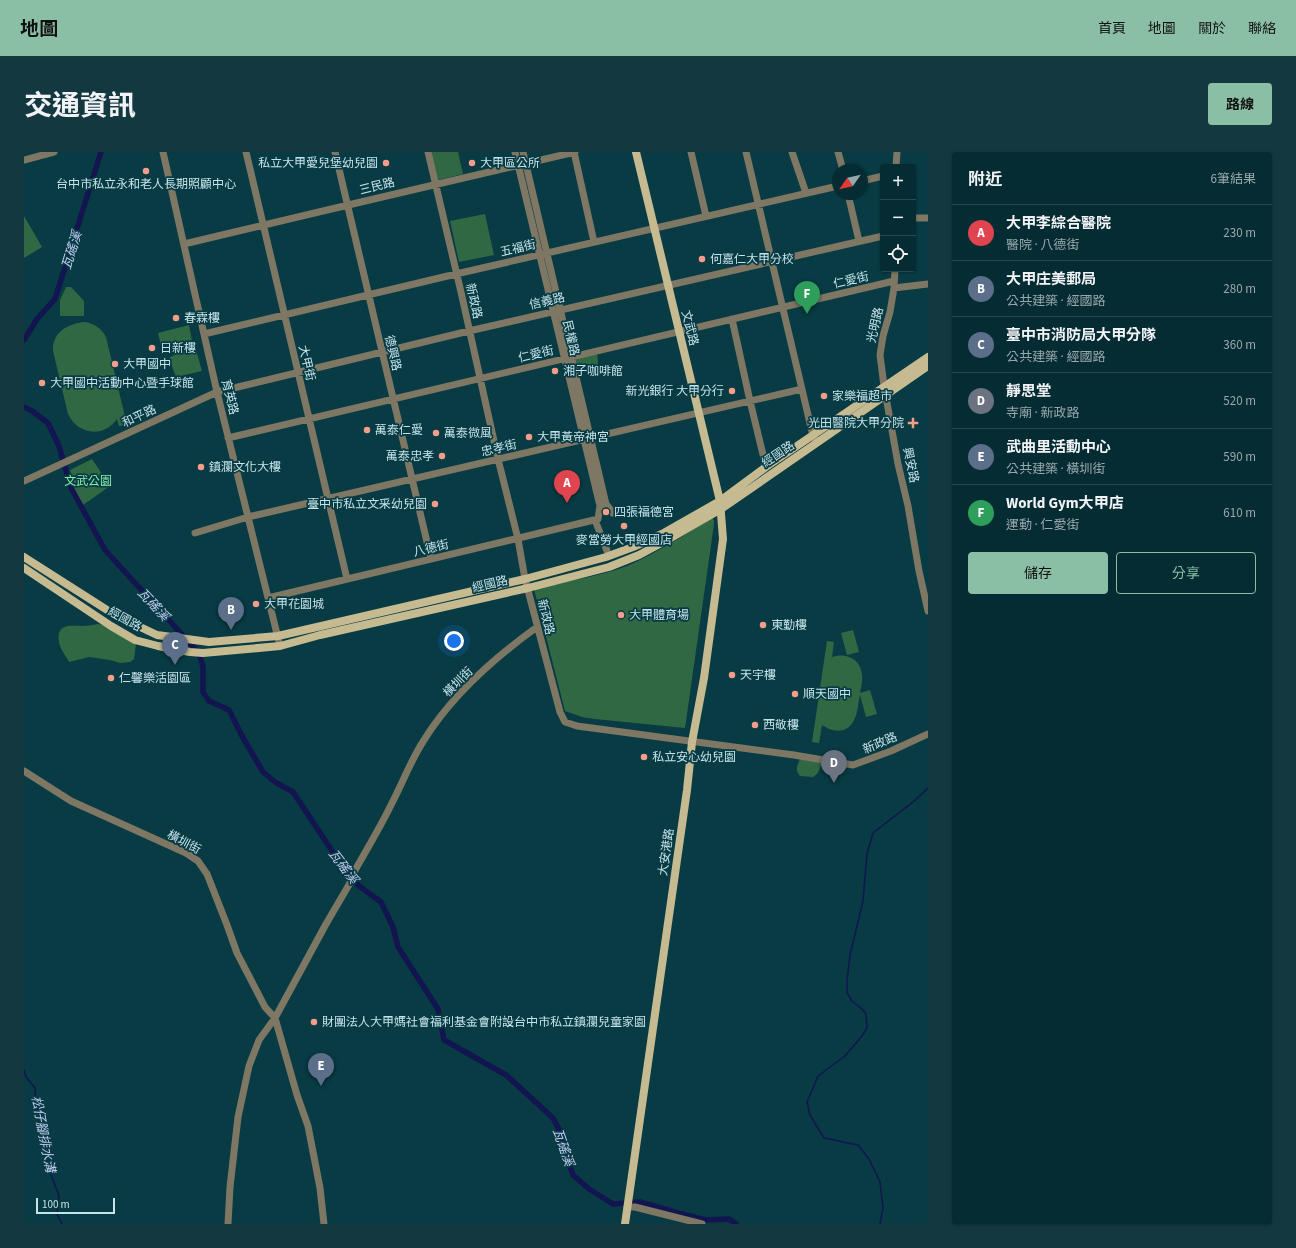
<!DOCTYPE html>
<html lang="zh-TW">
<head>
<meta charset="utf-8">
<style>
  :root { --surface:#062c33; --page:#14383f; --text:#f1f3f6; --muted:#98a7ac; --line:#27484e; --accent:#8abfa5 }
  body { margin:0; font-family:"Source Sans 3","Noto Sans TC",sans-serif; background:var(--page); color:var(--text) }
  .controls { position:absolute; right:12px; top:12px; display:grid; overflow:hidden; border-radius:4px; box-shadow:0 1px 3px #0004 }
  .controls button { width:36px; height:36px; display:grid; place-items:center; padding:0; border:0; border-bottom:1px solid var(--line); background:var(--surface); color:var(--text); font:20px sans-serif }
  .compass { position:absolute; left:808px; top:12px; width:36px; height:36px; border-radius:50%; background:var(--surface); box-shadow:0 1px 3px #0004; rotate:236deg }
  .scale { position:absolute; left:12px; bottom:10px; width:79px; box-sizing:border-box; padding-left:4px; border:2px solid #c5e3ea; border-top:0; font-size:11px; line-height:14px; white-space:nowrap; color:#c5e3ea; -webkit-text-stroke:3px #083b44; paint-order:stroke }
  .you { position:absolute; left:430px; top:489px; width:14px; height:14px; margin:-10px; border:3px solid #fff; border-radius:50%; background:#1a73e8; box-shadow:0 0 0 6px #1a73e833 }
  .badge { display:grid; place-items:center; width:26px; height:26px; border-radius:50%; background:var(--accent); color:#fff; font-size:13px; font-weight:700 }
  .pin { position:absolute; translate:-50% -33px; filter:drop-shadow(0 1px 2px #0008) }
  .pin::after { content:''; position:absolute; top:21px; width:14px; height:12px; background:inherit; clip-path:polygon(0 0,100% 0,50% 100%) }
  .list { margin:0; padding:0; list-style:none }
  h2 { display:flex; justify-content:space-between; align-items:center; height:52px; margin:0; padding:0 16px; font-size:17px }
  h2 small { font-size:13px; font-weight:400; color:var(--muted) }
  .list li { display:grid; grid-template-columns:26px 1fr auto; gap:12px; align-items:center; box-sizing:border-box; height:56px; padding:0 16px; border-top:1px solid var(--line) }
  .list b { display:block; font-size:15px; white-space:nowrap }
  .list p { margin:0; font-size:13px; white-space:nowrap; color:var(--muted) }
  .list em { font-size:13px; font-style:normal; color:var(--muted) }
  .actions { display:flex; gap:8px; padding:12px 16px }
  .actions a { flex:1; padding:9px 0; border:1px solid var(--accent); border-radius:4px; text-align:center; font-size:14px; color:var(--accent) }
  .actions .main { background:var(--accent); color:#111 }
  .icon { flex:none; width:22px; height:22px; fill:none; stroke:currentColor; stroke-width:2; stroke-linecap:round; stroke-linejoin:round }
  .map { position:relative; flex:none; width:904px; height:1072px; overflow:hidden; border-radius:4px }
  header { display:flex; align-items:center; gap:24px; box-sizing:border-box; height:56px; padding:0 20px; background:var(--accent); color:#111 }
  header strong { font-size:19px }
  nav { display:flex; gap:22px; margin-inline-start:auto; font-size:14px }
  .intro { display:flex; align-items:center; justify-content:space-between; box-sizing:border-box; height:96px; padding:0 24px }
  h1 { margin:0; font-size:28px }
  .button { padding:10px 18px; border-radius:4px; background:var(--accent); color:#111; font-size:14px; font-weight:700 }
  main { display:flex; gap:24px; padding:0 24px }
  aside { flex:1; background:var(--surface); border-radius:4px; box-shadow:0 1px 3px #0004 }
  .map>svg:first-child { display:block }
  .green { fill:#316844 }
  .lines { fill:none; stroke-linecap:round; stroke-linejoin:round }
  .stream { stroke:#121550; stroke-width:1.5 }
  .canal { stroke:#121550; stroke-width:5.5 }
  .minor { stroke:#7d7764; stroke-width:7 }
  .major { stroke:#c6ba91; stroke-width:8 }
  .poi-dot { fill:#f49e8a; stroke:#083b44; stroke-width:1.5 }
  .labels { text-anchor:middle; stroke-width:3.5; stroke-linejoin:round; paint-order:stroke }
  .poi-label { font-size:12px; fill:#c5e3ea; stroke:#083b44; text-anchor:start }
  .street-label { font-size:12px; fill:#c5e3ea; stroke:#083b44 }
  .park-label { font-size:12px; fill:#89eeaa; stroke:#083b44 }
  .water-label { font-size:13px; font-style:italic; fill:#c1cbf1; stroke:#083b44 }
</style>
</head>
<body>
<header>
<strong>地圖</strong>
<nav><a>首頁</a><a>地圖</a><a>關於</a><a>聯絡</a></nav>
</header>
<div class="intro"><h1>交通資訊</h1><a class="button">路線</a></div>
<main>
<div class="map">
<svg width="904" height="1072" viewBox="0 0 904 1072">
  <rect width="100%" height="100%" fill="#083b44"/>
  <!-- green -->
  <path class="green" d="M 407,0 L 434,0 L 439,22 L 414,28 Z
    M 461,62 L 470,103 L 435,110 L 426,69 Z
    M 0,64 L 18,95 L 0,106 Z
    M 42,135 L 47,135 L 60,149 L 60,164 L 36,164 L 36,148 Z
    M 61,170 C 71,172 77,176 82,185 L 103,273 L 95,274 L 93,267 C 80,286 54,283 44,262 L 29,199 C 28,180 45,171 61,170 Z
    M 165,173 L 168,189 L 156,191 L 146,199 L 139,202 L 134,181 Z
    M 171,194 L 178,219 L 152,225 L 145,206 L 152,202 L 159,196 Z
    M 573,200 L 574,210 L 573,216 L 554,220 L 551,205 Z
    M 68,307 L 86,334 L 59,353 L 50,336 L 46,318 Z
    M 688,366 L 690,368 L 690,372 L 661,576 L 571,567 L 558,565 L 541,559 L 510,437 L 511,436 C 541,429 575,425 603,414 C 633,401 660,383 688,366 Z
    M 74,472 L 80,473 L 112,492 L 110,507 L 106,510 L 96,511 L 86,508 L 65,505 L 45,510 C 42,504 36,497 35,490 C 32,471 46,474 58,474 C 63,474 69,473 74,472 Z
    M 829,478 L 835,500 L 823,503 L 817,481 Z
    M 803,489 L 810,490 L 808,505 C 822,500 837,507 838,523 C 839,528 837,536 836,541 L 846,538 L 853,562 L 842,565 L 836,543 C 834,551 834,561 830,568 C 823,583 808,580 798,573 L 795,591 L 788,590 Z
    M 776,607 L 798,610 L 794,621 L 789,625 L 776,624 C 771,618 773,614 776,607 Z"/>
  <g class="lines">
    <!-- stream -->
    <path class="stream" d="M 0,918 L 2,925 L 11,936 L 12,955 L 24,989 L 22,1009 L 35,1044 L 33,1062 L 38,1072
      M 856,1072 L 859,1056 L 856,1030 L 845,1007 L 834,993 L 800,986 L 786,963 L 783,950 L 794,924 L 821,904 L 838,884 L 843,876 L 842,862 L 838,857 L 828,849 L 823,841 L 823,829 L 826,803 L 839,749 L 843,702 L 849,681 L 889,650 L 904,636"/>
    <!-- canal -->
    <path class="canal" d="M 0,188 L 13,167 L 31,147 L 77,0
      M 0,255 L 8,259 L 24,271 L 35,294 L 47,336 L 81,398 L 175,501 L 179,515 L 179,540 L 185,549 L 205,558 L 218,584 L 239,620 L 251,630 L 269,640 L 318,714 L 335,734 L 357,750 L 369,775 L 374,795 L 414,857 L 420,888 L 482,923 L 529,966 L 538,983 L 542,1003 L 549,1023 L 565,1037 L 589,1052 L 616,1050 L 654,1061 L 682,1068 L 705,1067 L 712,1072"/>
    <!-- minor -->
    <path class="minor" d="M 139,0 L 193,240 L 256,494
      M 222,0 L 323,427
      M 311,0 L 407,407
      M 404,0 L 437,140 L 474,307 L 494,387 L 501,427 L 536,560 L 541,570 L 553,574 L 770,603 L 829,613 L 867,599 L 904,582
      M 491,0 L 576,354
      M 499,0 L 582,352
      M 550,0 L 570,90
      M 667,0 L 682,64
      M 722,0 L 789,284 L 791,287
      M 768,0 L 782,41
      M 814,0 L 819,18
      M 0,8 L 30,0
      M 872,15 L 873,0
      M 838,29 L 859,24
      M 824,42 L 835,89
      M 889,66 L 904,66
      M 160,92 C 290,61 421,30 551,0
      M 871,117 L 870,136 L 866,160 L 859,184 L 856,203 L 860,234 L 874,312 L 884,354 L 895,419 L 904,459
      M 870,136 L 904,132
      M 708,167 L 726,249 L 742,315
      M 180,182 L 432,122 L 814,34
      M 204,286 L 870,129
      M 0,329 L 193,240 L 445,179 L 859,84
      M 571,368 L 585,404
      M 171,381 L 224,365 L 778,237
      M 244,446 L 574,367 L 576,354 L 582,352 L 589,361
      M 0,619 L 47,649 L 162,701 L 174,709 L 183,722 L 203,773 L 213,801 L 241,855 L 251,866 L 273,943 L 284,974 L 296,1036 L 300,1072
      M 603,1055 L 611,1055 L 678,1072
      M 204,1072 L 206,1035 L 214,965 L 225,914 L 235,888 L 251,866 L 302,772 L 326,731 L 330,720 C 343,697 357,674 368,651 C 379,630 387,608 400,588 C 428,543 470,506 513,475"/>
    <!-- major -->
    <path class="major" d="M 0,405 L 91,463 L 133,483 L 185,490 L 254,484 L 501,427 L 582,405 L 609,395 L 638,382 L 696,349 L 742,315 L 904,205
      M 0,416 L 87,474 L 111,488 L 134,494 L 166,500 L 179,501 L 256,494 L 296,483 L 504,436 L 585,415 L 615,403 L 643,388 L 697,357 L 904,214
      M 601,1072 L 663,638 L 668,590 L 680,526 L 699,387 L 696,349 L 612,0"/>
  </g>
  <!-- markers -->
  <g class="poi-dot">
    <circle cx="362" cy="11" r="4"/>
    <circle cx="448" cy="11" r="4"/>
    <circle cx="122" cy="19" r="4"/>
    <circle cx="678" cy="107" r="4"/>
    <circle cx="152" cy="166" r="4"/>
    <circle cx="128" cy="196" r="4"/>
    <circle cx="91" cy="212" r="4"/>
    <circle cx="531" cy="219" r="4"/>
    <circle cx="18" cy="231" r="4"/>
    <circle cx="708" cy="239" r="4"/>
    <circle cx="800" cy="244" r="4"/>
    <path d="M887 265h4v4h4v4h-4v4h-4v-4h-4v-4h4z"/>
    <circle cx="343" cy="278" r="4"/>
    <circle cx="412" cy="281" r="4"/>
    <circle cx="505" cy="285" r="4"/>
    <circle cx="418" cy="304" r="4"/>
    <circle cx="177" cy="315" r="4"/>
    <circle cx="411" cy="352" r="4"/>
    <circle cx="582" cy="360" r="4"/>
    <circle cx="600" cy="374" r="4"/>
    <circle cx="232" cy="452" r="4"/>
    <circle cx="597" cy="463" r="4"/>
    <circle cx="739" cy="473" r="4"/>
    <circle cx="708" cy="523" r="4"/>
    <circle cx="87" cy="526" r="4"/>
    <circle cx="771" cy="542" r="4"/>
    <circle cx="731" cy="573" r="4"/>
    <circle cx="620" cy="605" r="4"/>
    <circle cx="290" cy="870" r="4"/>
  </g>
  <g class="labels">
    <!-- poi labels -->
    <g class="poi-label">
      <text x="354" y="15" text-anchor="end">私立大甲愛兒堡幼兒園</text>
      <text x="456" y="15">大甲區公所</text>
      <text x="122" y="36" text-anchor="middle">台中市私立永和老人長期照顧中心</text>
      <text x="686" y="111">何嘉仁大甲分校</text>
      <text x="160" y="170">春霖樓</text>
      <text x="136" y="200">日新樓</text>
      <text x="99" y="216">大甲國中</text>
      <text x="539" y="223">湘子咖啡館</text>
      <text x="26" y="235">大甲國中活動中心暨手球館</text>
      <text x="700" y="243" text-anchor="end">新光銀行 大甲分行</text>
      <text x="808" y="248">家樂福超市</text>
      <text x="880" y="275" text-anchor="end">光田醫院大甲分院</text>
      <text x="351" y="282">萬泰仁愛</text>
      <text x="420" y="285">萬泰微風</text>
      <text x="513" y="289">大甲黃帝神宮</text>
      <text x="410" y="308" text-anchor="end">萬泰忠孝</text>
      <text x="185" y="319">鎮瀾文化大樓</text>
      <text x="403" y="356" text-anchor="end">臺中市私立文采幼兒園</text>
      <text x="590" y="364">四張福德宮</text>
      <text x="600" y="392" text-anchor="middle">麥當勞大甲經國店</text>
      <text x="240" y="456">大甲花園城</text>
      <text x="605" y="467">大甲體育場</text>
      <text x="747" y="477">東勤樓</text>
      <text x="716" y="527">天宇樓</text>
      <text x="95" y="530">仁馨樂活園區</text>
      <text x="779" y="546">順天國中</text>
      <text x="739" y="577">西敬樓</text>
      <text x="628" y="609">私立安心幼兒園</text>
      <text x="298" y="874">財團法人大甲媽社會福利基金會附設台中市私立鎮瀾兒童家園</text>
    </g>
    <!-- street labels -->
    <g class="street-label">
      <text transform="translate(353 34) rotate(-14)" y="4">三民路</text>
      <text transform="translate(494 96) rotate(-13)" y="4">五福街</text>
      <text transform="translate(827 128) rotate(-13)" y="4">仁愛街</text>
      <text transform="translate(450 149) rotate(77)" y="4">新政路</text>
      <text transform="translate(523 149) rotate(-13)" y="4">信義路</text>
      <text transform="translate(851 173) rotate(-77)" y="4">光明路</text>
      <text transform="translate(666 176) rotate(76)" y="4">文武路</text>
      <text transform="translate(547 186) rotate(77)" y="4">民權路</text>
      <text transform="translate(369 201) rotate(77)" y="4">德興路</text>
      <text transform="translate(512 202) rotate(-13)" y="4">仁愛街</text>
      <text transform="translate(283 211) rotate(77)" y="4">大甲街</text>
      <text transform="translate(206 245) rotate(76)" y="4">育英路</text>
      <text transform="translate(115 264) rotate(-25)" y="4">和平路</text>
      <text transform="translate(475 296) rotate(-13)" y="4">忠孝街</text>
      <text transform="translate(754 302) rotate(-34)" y="4">經國路</text>
      <text transform="translate(887 313) rotate(78)" y="4">興安路</text>
      <text transform="translate(407 396) rotate(-13)" y="4">八德街</text>
      <text transform="translate(466 432) rotate(-13)" y="4">經國路</text>
      <text transform="translate(522 465) rotate(76)" y="4">新政路</text>
      <text transform="translate(101 467) rotate(29)" y="4">經國路</text>
      <text transform="translate(434 530) rotate(-45)" y="4">橫圳街</text>
      <text transform="translate(856 591) rotate(-23)" y="4">新政路</text>
      <text transform="translate(160 690) rotate(28)" y="4">橫圳街</text>
      <text transform="translate(642 700) rotate(-82)" y="4">大安港路</text>
    </g>
    <!-- park labels -->
    <g class="park-label">
      <text x="64" y="333">文武公園</text>
    </g>
    <!-- water labels -->
    <g class="water-label">
      <text transform="translate(47 98) rotate(-73)" y="5">瓦磘溪</text>
      <text transform="translate(130 452) rotate(47)" y="5">瓦磘溪</text>
      <text transform="translate(320 714) rotate(53)" y="5">瓦磘溪</text>
      <text transform="translate(20 982) rotate(79)" y="5">松仔腳排水溝</text>
      <text transform="translate(540 995) rotate(71)" y="5">瓦磘溪</text>
    </g>
  </g>
</svg>
<div class="controls">
<button>+</button>
<button>−</button>
<button><svg class="icon" aria-label="locate" viewBox="0 0 24 24"><circle cx="12" cy="12" r="6"/><path d="M12 2v4M12 18v4M2 12h4M18 12h4"/></svg></button>
</div>
<svg class="compass" viewBox="-18 -18 36 36"><path d="M0-13l5 13h-10z" fill="#e53935"/><path d="M0 13l5-13h-10z" fill="#98a7ac"/></svg>
<div class="scale">100 m</div>
<div class="you"></div>
<div class="pin badge" style="left:543px;top:351px;background:#e0444e">A</div>
<div class="pin badge" style="left:207px;top:478px;background:#5c6f8a">B</div>
<div class="pin badge" style="left:151px;top:513px;background:#5c6f8a">C</div>
<div class="pin badge" style="left:810px;top:631px;background:#6b7280">D</div>
<div class="pin badge" style="left:297px;top:934px;background:#5c6f8a">E</div>
<div class="pin badge" style="left:783px;top:162px;background:#2e9e5b">F</div>
</div>
<aside>
<h2>附近<small>6筆結果</small></h2>
<ul class="list">
<li><span class="badge" style="background:#e0444e">A</span><div><b>大甲李綜合醫院</b><p>醫院 · 八德街</p></div><em>230 m</em></li>
<li><span class="badge" style="background:#5c6f8a">B</span><div><b>大甲庄美郵局</b><p>公共建築 · 經國路</p></div><em>280 m</em></li>
<li><span class="badge" style="background:#5c6f8a">C</span><div><b>臺中市消防局大甲分隊</b><p>公共建築 · 經國路</p></div><em>360 m</em></li>
<li><span class="badge" style="background:#6b7280">D</span><div><b>靜思堂</b><p>寺廟 · 新政路</p></div><em>520 m</em></li>
<li><span class="badge" style="background:#5c6f8a">E</span><div><b>武曲里活動中心</b><p>公共建築 · 橫圳街</p></div><em>590 m</em></li>
<li><span class="badge" style="background:#2e9e5b">F</span><div><b>World Gym大甲店</b><p>運動 · 仁愛街</p></div><em>610 m</em></li>
</ul>
<div class="actions"><a class="main">儲存</a><a>分享</a></div>
</aside>
</main>
</body>
</html>
